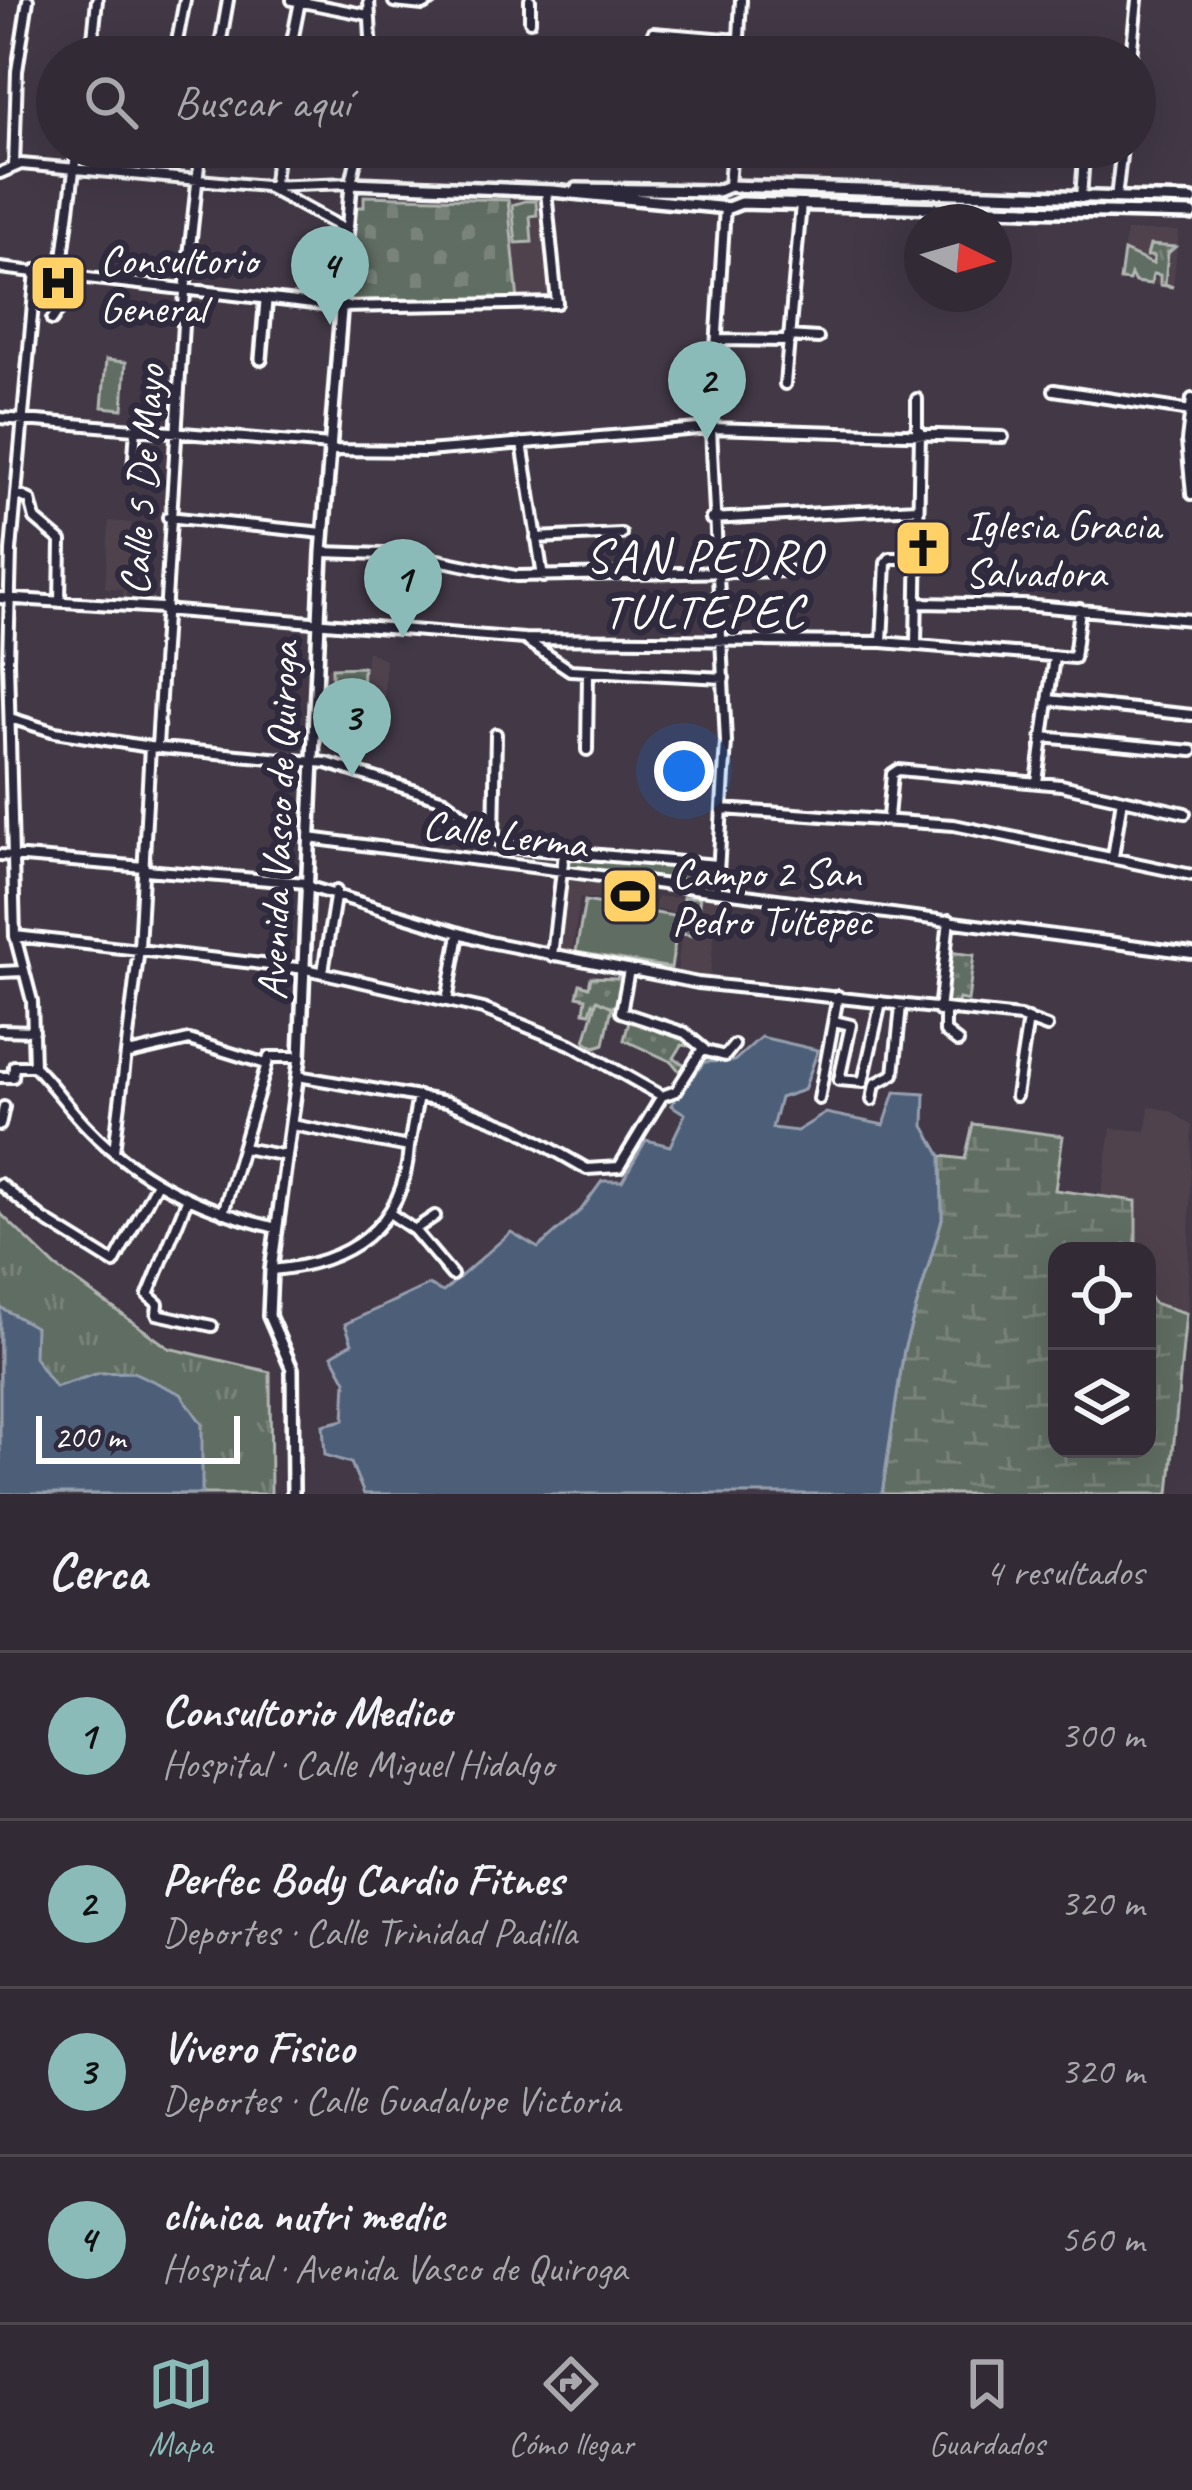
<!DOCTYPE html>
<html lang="es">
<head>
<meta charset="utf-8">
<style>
  :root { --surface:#322a34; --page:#3d3640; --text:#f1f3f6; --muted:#a8a7ac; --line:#4d464f; --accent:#8bbbb9 }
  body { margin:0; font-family:Caveat,sans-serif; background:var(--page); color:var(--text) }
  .controls { position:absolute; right:36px; bottom:36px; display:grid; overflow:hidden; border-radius:24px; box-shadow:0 12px 48px #0002 }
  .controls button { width:108px; height:108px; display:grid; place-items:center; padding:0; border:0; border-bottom:3px solid var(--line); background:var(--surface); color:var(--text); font:60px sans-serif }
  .compass { position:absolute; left:904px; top:204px; width:108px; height:108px; border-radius:50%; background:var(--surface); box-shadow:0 12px 48px #0002; rotate:95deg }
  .scale { position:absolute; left:36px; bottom:30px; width:204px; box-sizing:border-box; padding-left:12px; border:6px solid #fff; border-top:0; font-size:33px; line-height:42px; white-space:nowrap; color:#fff; -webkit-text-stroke:9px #2f2a3d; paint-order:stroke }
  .you { position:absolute; left:684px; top:771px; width:42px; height:42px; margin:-30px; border:9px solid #fff; border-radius:50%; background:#1a73e8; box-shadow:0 0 0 18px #1a73e833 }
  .badge { display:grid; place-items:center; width:78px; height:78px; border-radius:50%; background:var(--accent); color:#111; font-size:39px; font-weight:700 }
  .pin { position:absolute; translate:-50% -99px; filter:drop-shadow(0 3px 6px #0008) }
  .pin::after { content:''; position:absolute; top:63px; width:42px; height:36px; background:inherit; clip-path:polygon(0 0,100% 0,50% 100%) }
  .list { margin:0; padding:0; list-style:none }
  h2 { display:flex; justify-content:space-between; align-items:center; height:156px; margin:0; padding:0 48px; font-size:51px }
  h2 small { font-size:39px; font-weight:400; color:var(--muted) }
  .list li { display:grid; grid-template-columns:78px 1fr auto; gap:36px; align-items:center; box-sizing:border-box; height:168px; padding:0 48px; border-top:3px solid var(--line) }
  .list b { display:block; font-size:45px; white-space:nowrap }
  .list p { margin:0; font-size:39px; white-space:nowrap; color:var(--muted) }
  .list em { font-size:39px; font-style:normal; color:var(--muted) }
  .icon { flex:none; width:66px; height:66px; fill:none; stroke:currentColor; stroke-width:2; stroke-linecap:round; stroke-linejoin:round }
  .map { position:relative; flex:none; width:1192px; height:1494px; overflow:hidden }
  .search { position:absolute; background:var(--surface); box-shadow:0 12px 48px #0002; left:36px; right:36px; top:36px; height:132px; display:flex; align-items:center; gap:30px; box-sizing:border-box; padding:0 42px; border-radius:66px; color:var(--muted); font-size:45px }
  .sheet { height:828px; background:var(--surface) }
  nav { display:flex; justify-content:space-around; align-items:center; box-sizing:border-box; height:168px; border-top:3px solid var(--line); background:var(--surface); font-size:33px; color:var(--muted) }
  nav a { display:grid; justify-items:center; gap:6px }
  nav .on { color:var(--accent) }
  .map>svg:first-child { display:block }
  .built { fill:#4f424d }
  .grass { fill:url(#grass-dots); stroke:#b0b6b0; stroke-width:3 }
  .wetland { fill:url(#wetland-marsh); stroke:#b0b6b0; stroke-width:3 }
  .cemetery { fill:url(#cemetery-stones); stroke:#b0b6b0; stroke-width:3 }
  .park { fill:url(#park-tufts); stroke:#b0b6b0; stroke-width:3 }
  .pitch { fill:#616d62; stroke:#b0b6b0; stroke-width:3 }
  .water { fill:#4e5f78; stroke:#959fae; stroke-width:3 }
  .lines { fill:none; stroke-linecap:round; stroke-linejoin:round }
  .minor-casing { stroke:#fff; stroke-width:16 }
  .tertiary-casing { stroke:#fff; stroke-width:18 }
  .minor { stroke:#2f2a3d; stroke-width:8 }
  .tertiary { stroke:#2f2a3d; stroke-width:9 }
  .labels { text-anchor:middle; stroke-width:12; stroke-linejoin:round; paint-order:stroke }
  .poi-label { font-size:42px; fill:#fff; stroke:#2f2a3d; text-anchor:start }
  .street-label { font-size:42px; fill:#fff; stroke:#2f2a3d }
  .quarter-label { font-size:48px; letter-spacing:3px; fill:#fff; stroke:#2f2a3d }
</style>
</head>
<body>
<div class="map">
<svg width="1192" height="1494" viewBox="0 0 1192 1494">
  <defs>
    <pattern id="grass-dots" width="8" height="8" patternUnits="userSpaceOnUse" patternTransform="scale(3)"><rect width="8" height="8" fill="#616d62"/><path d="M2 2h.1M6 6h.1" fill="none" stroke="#79837a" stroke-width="1.8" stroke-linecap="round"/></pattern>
    <pattern id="wetland-marsh" width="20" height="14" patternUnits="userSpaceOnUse" patternTransform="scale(3)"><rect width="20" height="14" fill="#616d62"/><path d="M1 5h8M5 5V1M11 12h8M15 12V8" fill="none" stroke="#79837a"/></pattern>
    <pattern id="cemetery-stones" width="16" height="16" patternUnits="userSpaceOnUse" patternTransform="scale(3)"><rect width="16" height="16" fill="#616d62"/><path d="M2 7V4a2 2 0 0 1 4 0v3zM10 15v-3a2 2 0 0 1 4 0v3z" fill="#79837a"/></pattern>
    <pattern id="park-tufts" width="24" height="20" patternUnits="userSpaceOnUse" patternTransform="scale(3)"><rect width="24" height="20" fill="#616d62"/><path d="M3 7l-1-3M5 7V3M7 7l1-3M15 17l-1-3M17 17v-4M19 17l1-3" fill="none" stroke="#79837a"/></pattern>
  </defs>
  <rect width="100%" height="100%" fill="#423846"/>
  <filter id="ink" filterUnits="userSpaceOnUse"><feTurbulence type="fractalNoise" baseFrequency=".00833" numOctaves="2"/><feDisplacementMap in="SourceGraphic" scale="24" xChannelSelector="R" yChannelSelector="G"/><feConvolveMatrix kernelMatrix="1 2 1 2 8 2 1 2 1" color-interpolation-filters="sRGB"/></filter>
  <g filter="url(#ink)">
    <!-- built -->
    <path class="built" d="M 544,199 L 554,301 L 518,301 L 508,200 Z
      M 1126,231 L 1179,231 L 1173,287 L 1120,280 Z
      M 109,521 L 132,523 L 125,608 L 122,589 L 105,588 Z
      M 367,651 L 385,659 L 384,727 L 379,727 L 378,737 L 321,734 L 324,668 L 365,667 Z
      M 563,879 L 608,884 L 606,900 L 580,897 L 572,955 L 556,953 Z
      M 657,897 L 718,898 L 710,977 L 677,975 L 683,914 L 654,909 Z
      M 1149,1106 L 1171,1111 L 1192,1126 L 1187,1330 L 1147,1324 L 1147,1251 L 1057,1251 L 976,1294 L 1063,1136 L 1055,1190 L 1101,1196 L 1111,1128 L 1146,1131 Z"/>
    <!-- grass -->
    <path class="grass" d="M 948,952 L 974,955 L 968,1001 L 959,999 L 957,1005 L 943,1004 Z
      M 619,973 L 624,973 L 616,1007 L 593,1003 L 590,1013 L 584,1012 L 586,998 L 577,996 L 580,984 L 589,987 L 591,977 L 617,978 Z
      M 629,1021 L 690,1042 L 696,1047 L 682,1045 L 674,1058 L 685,1065 L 680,1072 L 672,1062 L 624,1040 Z"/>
    <!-- wetland -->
    <path class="wetland" d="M 973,1124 L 1063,1136 L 1055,1190 L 1136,1201 L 1136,1251 L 1057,1251 L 1057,1449 L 1147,1449 L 1147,1292 L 1153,1303 L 1186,1313 L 1169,1494 L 882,1494 L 904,1349 L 942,1219 L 941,1156 L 965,1159 Z"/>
    <!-- cemetery -->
    <path class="cemetery" d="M 364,196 L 508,200 L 518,301 L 344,305 L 353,207 L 364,207 Z"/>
    <!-- park -->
    <path class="park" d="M 525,201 L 536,201 L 537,215 L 530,216 L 532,242 L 516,243 L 512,205 Z
      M 1150,245 L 1175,247 L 1168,253 L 1165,284 L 1173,287 L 1160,285 L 1160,275 L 1153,274 L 1151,284 L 1135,282 L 1131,275 L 1129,281 L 1120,280 L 1124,251 L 1153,264 L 1154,256 L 1147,256 Z
      M 363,667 L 362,698 L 332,697 L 332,668 Z
      M 571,858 L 711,869 L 712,872 L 700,883 L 569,866 Z
      M 683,897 L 700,897 L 694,936 L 682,934 Z
      M 0,1213 L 56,1267 L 169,1348 L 270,1372 L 271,1494 L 0,1494 Z"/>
    <!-- pitch -->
    <path class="pitch" d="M 106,360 L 126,362 L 123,409 L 102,407 Z
      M 585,901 L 679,917 L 671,968 L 576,952 Z
      M 597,1000 L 612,1007 L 604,1044 L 595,1047 L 585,1041 Z"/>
    <!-- water -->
    <path class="water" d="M 761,1037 L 818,1050 L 804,1090 L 780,1098 L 772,1128 L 797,1131 L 826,1113 L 884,1125 L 895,1092 L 925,1094 L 924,1126 L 941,1156 L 942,1219 L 904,1349 L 882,1494 L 364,1494 L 351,1463 L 325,1455 L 323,1425 L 344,1420 L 346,1381 L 332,1355 L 352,1343 L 345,1324 L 428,1285 L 443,1292 L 511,1232 L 538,1248 L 581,1210 L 602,1181 L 622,1181 L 646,1140 L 670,1146 L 685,1114 L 671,1105 L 704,1062 L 734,1061 Z
      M 0,1307 L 35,1327 L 34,1357 L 55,1387 L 99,1373 L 133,1372 L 181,1394 L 202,1424 L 202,1494 L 0,1494 Z"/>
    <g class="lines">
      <defs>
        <path id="minor" d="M 292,0 L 368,15
          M 369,0 L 372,57
          M 394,2 L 423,5 L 432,0
          M 530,21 L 530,0
          M 653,33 L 739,40
          M 91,57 L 97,0
          M 174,57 L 185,0
          M 218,57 L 228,0
          M 289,57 L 300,1
          M 738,57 L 741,0
          M 1131,57 L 1137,0
          M 578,147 L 731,153
          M 14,167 L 17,71 L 28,0
          M 0,173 L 21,164 L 265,186 L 351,183 L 359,147
          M 274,182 L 278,147
          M 265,186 L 346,230
          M 729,186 L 732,147
          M 1081,198 L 1084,156
          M 1116,198 L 1122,147
          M 0,268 L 340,307 L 557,303 L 546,191
          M 61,273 L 77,147
          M 52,320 L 69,294 L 72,275
          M 788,336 L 818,338
          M 718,340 L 788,341
          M 785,384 L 801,204
          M 1054,390 L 1191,411
          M 1192,399 L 1187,441 L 1192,494
          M 0,418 L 330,445
          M 917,432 L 917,399
          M 522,443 L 543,577
          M 329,450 L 426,451 L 711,428 L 1003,437
          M 133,472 L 136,427
          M 17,494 L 30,500 L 35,519 L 61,541 L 60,602
          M 168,517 L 323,533
          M 711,519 L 917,508
          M 536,538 L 621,534
          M 322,552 L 414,555 L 516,576 L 788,571
          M 0,598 L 162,608
          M 919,603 L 1024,605 L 1192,620
          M 162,610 L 524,639 L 882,642 L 1074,658 L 1080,609
          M 524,639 L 570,670 L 724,678
          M 882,642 L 886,563 L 890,558 L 917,558
          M 916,643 L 920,432
          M 1048,700 L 1192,715
          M 10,718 L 55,732 L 150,747 L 327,763 L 444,800 L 507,847 L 717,865
          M 1042,737 L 1192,751
          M 157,746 L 185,292 L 201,147
          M 587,750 L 588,673
          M 1037,782 L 1054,657
          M 722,809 L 954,825 L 1192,875
          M 888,817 L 892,774 L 898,770 L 1061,785 L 1185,813
          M 494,837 L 496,734
          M 309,838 L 1192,953
          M 0,855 L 144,867
          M 1113,857 L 1122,799
          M 145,870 L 307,883
          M 306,886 L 489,942 L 698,983 L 1020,1017 L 1047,1027
          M 717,889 L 726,742 L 711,428 L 725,207
          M 15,936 L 306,969 L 483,1009 L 570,1044 L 662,1096 L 676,1091 L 702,1050 L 725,1056 L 734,1045
          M 552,956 L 564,853
          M 629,970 L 621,1012 L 685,1033 L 704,1049
          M 0,972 L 24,971
          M 323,972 L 336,891
          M 447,1001 L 459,934
          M 939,1011 L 949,920
          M 945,1011 L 945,1032 L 958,1042
          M 834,1021 L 851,1025 L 839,1080 L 863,1082 L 881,1002
          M 0,1030 L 34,1031
          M 129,1054 L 189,1040 L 266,1064
          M 34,1066 L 32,1001 L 15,936 L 8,661 L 11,551 L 36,270
          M 298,1076 L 447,1102 L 517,1129 L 587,1169 L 619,1167 L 662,1096
          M 0,1077 L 13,1077 L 14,1066 L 34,1066 C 54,1086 69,1109 89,1129 C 140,1182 206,1211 276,1228
          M 1016,1096 L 1028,1019
          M 819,1099 L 838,996
          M 872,1100 L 875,1084 L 894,1074 L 901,1006
          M 0,1125 L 4,1107
          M 409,1147 L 418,1096
          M 243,1148 L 287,1156
          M 114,1151 L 139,948 L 150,747
          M 0,1184 L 43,1219 L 114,1263 L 157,1183
          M 187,1200 L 148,1295 L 158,1304 L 157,1314 L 212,1326
          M 223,1213 L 269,1057 L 300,1057
          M 391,1214 L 414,1230 L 452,1275
          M 414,1230 L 435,1216
          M 271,1270 C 348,1264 404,1228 409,1147 L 292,1125"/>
        <path id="tertiary" d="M 576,189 L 717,191 L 729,186 L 1192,200
          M 261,359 L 266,301
          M 293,1494 L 292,1369 L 269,1316 L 271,1270 L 300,1057 L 322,552 L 351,183 L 552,191 L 728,208 L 741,203 L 1192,214"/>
      </defs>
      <!-- minor casing -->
      <use href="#minor" class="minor-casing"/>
      <!-- tertiary casing -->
      <use href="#tertiary" class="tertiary-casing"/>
      <!-- minor -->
      <use href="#minor" class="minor"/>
      <!-- tertiary -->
      <use href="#tertiary" class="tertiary"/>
    </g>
  </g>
  <!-- icons -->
  <defs>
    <symbol id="hospital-square" viewBox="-11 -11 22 22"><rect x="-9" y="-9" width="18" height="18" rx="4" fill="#ffd166" stroke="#2f2a3d"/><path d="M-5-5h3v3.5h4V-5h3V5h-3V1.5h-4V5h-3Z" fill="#111"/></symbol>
    <symbol id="church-square" viewBox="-11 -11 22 22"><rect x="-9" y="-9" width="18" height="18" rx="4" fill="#ffd166" stroke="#2f2a3d"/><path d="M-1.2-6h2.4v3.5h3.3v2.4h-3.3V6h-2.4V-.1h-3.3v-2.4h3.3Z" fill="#111"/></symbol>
    <symbol id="stadium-square" viewBox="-11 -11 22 22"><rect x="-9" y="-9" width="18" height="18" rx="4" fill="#ffd166" stroke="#2f2a3d"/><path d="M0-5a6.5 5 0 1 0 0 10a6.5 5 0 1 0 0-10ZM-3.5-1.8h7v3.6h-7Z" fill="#111"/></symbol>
  </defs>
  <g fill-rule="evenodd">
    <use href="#hospital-square" x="25" y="250" width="66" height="66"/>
    <use href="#church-square" x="890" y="515" width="66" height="66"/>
    <use href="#stadium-square" x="597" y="863" width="66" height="66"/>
  </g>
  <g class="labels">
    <!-- poi labels -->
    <g class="poi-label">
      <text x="100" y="274">Consultorio<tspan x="100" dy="48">General</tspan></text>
      <text x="965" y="539">Iglesia Gracia<tspan x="965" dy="48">Salvadora</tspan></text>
      <text x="672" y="887">Campo 2 San<tspan x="672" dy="48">Pedro Tultepec</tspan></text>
    </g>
    <!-- street labels -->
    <g class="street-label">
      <text transform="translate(141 480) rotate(-86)" y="15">Calle 5 De Mayo</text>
      <text transform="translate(277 821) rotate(-88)" y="15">Avenida Vasco de Quiroga</text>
      <text transform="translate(505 833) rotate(7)" y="15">Calle Lerma</text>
    </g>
    <!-- quarter labels -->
    <g class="quarter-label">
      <text x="705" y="572">SAN PEDRO<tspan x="705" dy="55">TULTEPEC</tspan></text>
    </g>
  </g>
</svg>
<div class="controls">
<button><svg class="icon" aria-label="locate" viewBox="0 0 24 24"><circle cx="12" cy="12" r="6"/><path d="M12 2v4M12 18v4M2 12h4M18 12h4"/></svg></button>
<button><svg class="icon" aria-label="layers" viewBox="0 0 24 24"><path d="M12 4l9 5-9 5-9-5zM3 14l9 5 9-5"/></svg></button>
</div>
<svg class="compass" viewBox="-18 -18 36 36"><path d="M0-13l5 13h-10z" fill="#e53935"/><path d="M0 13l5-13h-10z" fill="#a8a7ac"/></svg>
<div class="scale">200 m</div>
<div class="you"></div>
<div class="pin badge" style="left:403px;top:638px">1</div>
<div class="pin badge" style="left:707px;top:440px">2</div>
<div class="pin badge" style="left:352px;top:777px">3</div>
<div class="pin badge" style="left:330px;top:325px">4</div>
<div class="search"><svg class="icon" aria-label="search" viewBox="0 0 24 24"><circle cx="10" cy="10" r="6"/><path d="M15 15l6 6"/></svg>Buscar aquí</div>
</div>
<section class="sheet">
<h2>Cerca<small>4 resultados</small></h2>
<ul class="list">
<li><span class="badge">1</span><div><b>Consultorio Medico</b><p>Hospital · Calle Miguel Hidalgo</p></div><em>300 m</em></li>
<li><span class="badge">2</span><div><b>Perfec Body Cardio Fitnes</b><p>Deportes · Calle Trinidad Padilla</p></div><em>320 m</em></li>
<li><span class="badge">3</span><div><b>Vivero Fisico</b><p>Deportes · Calle Guadalupe Victoria</p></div><em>320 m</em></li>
<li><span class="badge">4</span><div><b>clinica nutri medic</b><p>Hospital · Avenida Vasco de Quiroga</p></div><em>560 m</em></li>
</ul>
</section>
<nav>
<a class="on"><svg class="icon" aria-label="map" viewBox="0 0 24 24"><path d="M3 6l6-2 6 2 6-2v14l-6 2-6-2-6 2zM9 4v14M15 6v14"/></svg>Mapa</a>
<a><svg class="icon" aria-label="directions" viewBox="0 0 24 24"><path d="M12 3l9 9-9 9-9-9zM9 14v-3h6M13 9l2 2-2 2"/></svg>Cómo llegar</a>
<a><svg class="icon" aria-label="saved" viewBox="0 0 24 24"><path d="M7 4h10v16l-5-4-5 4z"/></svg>Guardados</a>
</nav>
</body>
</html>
